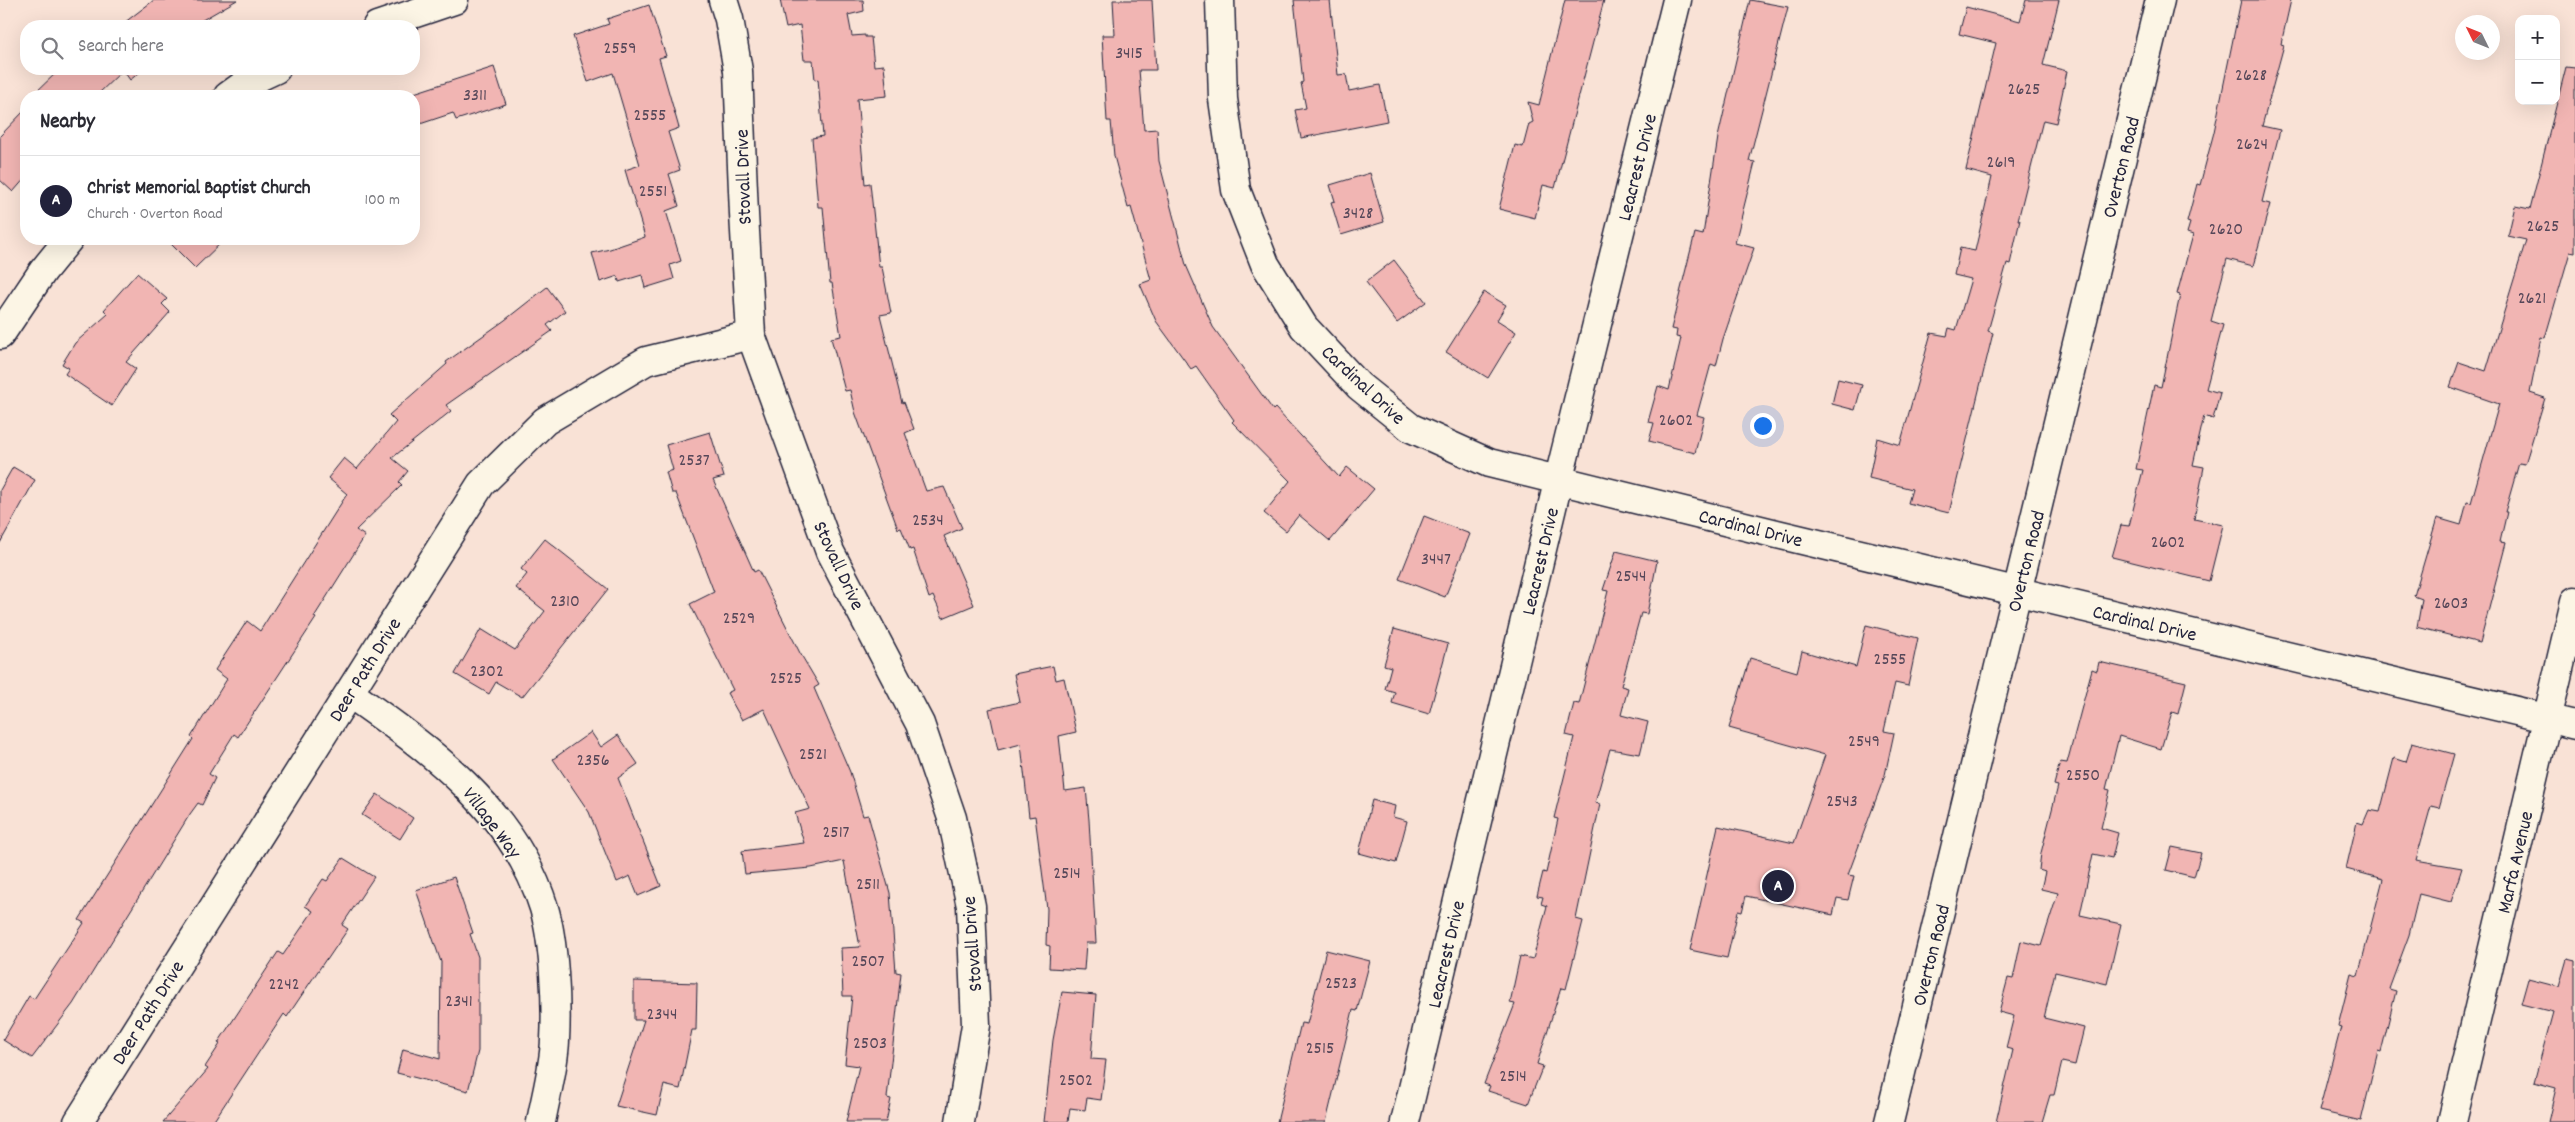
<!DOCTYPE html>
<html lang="en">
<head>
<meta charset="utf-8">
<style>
  :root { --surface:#fff; --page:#f7f7f7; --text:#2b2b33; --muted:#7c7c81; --line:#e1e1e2; --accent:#22223b }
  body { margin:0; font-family:Dekko,sans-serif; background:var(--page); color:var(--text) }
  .controls { position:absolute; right:15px; top:15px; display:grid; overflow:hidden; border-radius:10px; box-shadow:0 5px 20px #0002 }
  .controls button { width:45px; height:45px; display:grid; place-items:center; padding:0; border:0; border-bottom:1px solid var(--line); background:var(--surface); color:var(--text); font:25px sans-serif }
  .compass { position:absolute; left:2455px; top:15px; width:45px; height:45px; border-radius:50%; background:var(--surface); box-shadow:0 5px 20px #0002; rotate:313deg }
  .you { position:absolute; left:1762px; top:425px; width:18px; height:18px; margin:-12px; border:4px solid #fff; border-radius:50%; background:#1a73e8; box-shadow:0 0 0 8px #1a73e833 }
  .badge { display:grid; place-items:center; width:32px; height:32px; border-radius:50%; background:var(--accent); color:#fff; font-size:16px; font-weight:700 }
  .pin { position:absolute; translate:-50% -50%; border:2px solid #fff; box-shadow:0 1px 5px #0006 }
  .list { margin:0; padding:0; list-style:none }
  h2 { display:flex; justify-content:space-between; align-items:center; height:65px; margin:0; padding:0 20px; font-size:21px }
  h2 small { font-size:16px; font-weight:400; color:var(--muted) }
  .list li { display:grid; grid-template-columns:32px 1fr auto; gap:15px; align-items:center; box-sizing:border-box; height:90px; padding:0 20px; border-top:1px solid var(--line) }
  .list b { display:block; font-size:19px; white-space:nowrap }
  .list p { margin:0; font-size:16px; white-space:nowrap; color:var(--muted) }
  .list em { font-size:16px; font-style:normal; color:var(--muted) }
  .icon { flex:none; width:28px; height:28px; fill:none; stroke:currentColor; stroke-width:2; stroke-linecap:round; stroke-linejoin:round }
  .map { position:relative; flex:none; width:2575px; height:1122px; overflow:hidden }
  .search { position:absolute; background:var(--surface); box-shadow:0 5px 20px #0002; left:20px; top:20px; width:400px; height:55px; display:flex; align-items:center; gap:12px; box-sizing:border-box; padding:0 18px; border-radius:20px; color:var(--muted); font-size:19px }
  .panel { position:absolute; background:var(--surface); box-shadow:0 5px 20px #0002; left:20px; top:90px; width:400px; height:155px; border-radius:20px }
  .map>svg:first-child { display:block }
  .building { fill:#f1b5b3; stroke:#22223b }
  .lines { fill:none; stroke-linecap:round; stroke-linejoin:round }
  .minor-casing { stroke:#22223b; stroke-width:31 }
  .tertiary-casing { stroke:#22223b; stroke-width:31 }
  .minor { stroke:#fcf5e5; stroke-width:28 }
  .tertiary { stroke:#fcf5e5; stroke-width:28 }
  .labels { text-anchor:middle; stroke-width:4; stroke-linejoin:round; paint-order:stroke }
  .number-label { font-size:18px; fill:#564759 }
  .street-label { font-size:20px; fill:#22223b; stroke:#fcf5e5 }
</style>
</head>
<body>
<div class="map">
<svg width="2575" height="1122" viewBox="0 0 2575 1122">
  <rect width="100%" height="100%" fill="#f9e2d6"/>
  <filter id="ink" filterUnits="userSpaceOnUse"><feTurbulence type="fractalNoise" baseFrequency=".02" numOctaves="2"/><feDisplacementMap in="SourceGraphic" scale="10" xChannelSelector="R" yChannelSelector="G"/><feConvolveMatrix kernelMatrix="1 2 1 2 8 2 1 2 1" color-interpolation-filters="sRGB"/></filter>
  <g filter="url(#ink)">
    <!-- building -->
    <path class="building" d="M 154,0 L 237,0 L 199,22 L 199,26 L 120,26 Z
      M 780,0 L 863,0 L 864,11 L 848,15 L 852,36 L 865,35 L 865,37 L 871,37 L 874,66 L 884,65 L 887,96 L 857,99 L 865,184 L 870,183 L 879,267 L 882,267 L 891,313 L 880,315 L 902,403 L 904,402 L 914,429 L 905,433 L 926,491 L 944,487 L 962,528 L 944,536 L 974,605 L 943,618 L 933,596 L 929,598 L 913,549 L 910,550 L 901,528 L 898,529 L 855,412 L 850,390 L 845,391 L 831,338 L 841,336 L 832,283 L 830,283 L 823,207 L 818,207 L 812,138 L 823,136 L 818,79 L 815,80 L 813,60 L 804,60 L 800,25 L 786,28 Z
      M 1113,0 L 1152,0 L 1156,70 L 1139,70 L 1144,130 L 1157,129 L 1159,161 L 1186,265 L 1213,327 L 1273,410 L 1275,408 L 1339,477 L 1347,467 L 1374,489 L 1330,541 L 1299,515 L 1286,531 L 1264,513 L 1290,481 L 1232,422 L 1234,420 L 1196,366 L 1191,369 L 1156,321 L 1140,284 L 1151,280 L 1131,207 L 1128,208 L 1114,156 L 1111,121 L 1107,121 L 1102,35 L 1115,35 Z
      M 1294,0 L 1330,0 L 1338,75 L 1346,74 L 1349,91 L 1380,85 L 1387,121 L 1301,138 L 1295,110 L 1306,108 L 1301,83 L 1303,82 Z
      M 1565,0 L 1604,0 L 1555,188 L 1543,185 L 1535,218 L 1499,209 L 1515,145 L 1523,147 L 1529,124 L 1533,122 L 1528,102 L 1539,105 Z
      M 1750,0 L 1788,7 L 1749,161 L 1755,162 L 1735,243 L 1754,248 L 1723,339 L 1716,366 L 1711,364 L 1697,415 L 1704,417 L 1695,453 L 1649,441 L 1654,423 L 1648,422 L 1658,386 L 1669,390 L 1681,338 L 1676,337 L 1677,330 L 1671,329 L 1695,233 L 1703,235 L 1718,137 Z
      M 2026,0 L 2059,0 L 2043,65 L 2067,71 L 2056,123 L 2043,120 L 2018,220 L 2020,220 L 2010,264 L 2007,263 L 1988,331 L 1993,333 L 1949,513 L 1908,503 L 1912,489 L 1869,478 L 1877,438 L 1900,445 L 1931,333 L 1947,336 L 1949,328 L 1956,330 L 1971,279 L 1954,275 L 1960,248 L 1975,251 L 1992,177 L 1966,170 L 1996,43 L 1959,34 L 1966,7 L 2020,21 Z
      M 2241,0 L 2291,0 L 2281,44 L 2284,45 L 2262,126 L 2280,130 L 2262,202 L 2270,204 L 2253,266 L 2227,259 L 2211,321 L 2223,325 L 2206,389 L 2220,393 L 2213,419 L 2204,416 L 2193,465 L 2204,467 L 2194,519 L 2223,525 L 2209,581 L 2112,557 L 2121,525 L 2129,526 L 2143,470 L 2136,469 L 2154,385 L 2161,387 L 2180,295 L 2177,294 L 2193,235 L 2187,233 L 2190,223 L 2187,222 L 2197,184 L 2200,185 L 2214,132 Z
      M 649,5 L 666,56 L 659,58 L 679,128 L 668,132 L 680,170 L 669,174 L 679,206 L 666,211 L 681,261 L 670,265 L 674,279 L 645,288 L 642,275 L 619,282 L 618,276 L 600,282 L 592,253 L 610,249 L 645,237 L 625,170 L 640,165 L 613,73 L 588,82 L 573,36 L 609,24 L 607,19 Z
      M 494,67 L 506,104 L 456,120 L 453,113 L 414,126 L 414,93 Z
      M 2566,67 L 2575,68 L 2575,253 L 2570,252 L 2545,338 L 2541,337 L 2530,393 L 2545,398 L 2525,464 L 2519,463 L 2505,512 L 2507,512 L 2500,542 L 2506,543 L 2480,643 L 2417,627 L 2422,599 L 2414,596 L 2437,518 L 2461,525 L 2467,502 L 2471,503 L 2499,404 L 2450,387 L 2459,362 L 2486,371 L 2526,240 L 2508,236 L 2515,206 L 2530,209 Z
      M 60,69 L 144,69 L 130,80 L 123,70 L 96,96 L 32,96 Z
      M 26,109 L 26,177 L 13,192 L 0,180 L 0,136 Z
      M 1370,173 L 1384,222 L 1341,235 L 1331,202 L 1335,201 L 1330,185 Z
      M 166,239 L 225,239 L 195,268 Z
      M 1394,260 L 1426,302 L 1397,323 L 1366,282 Z
      M 137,273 L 167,299 L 162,304 L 170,312 L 126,362 L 136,369 L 112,406 L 65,374 L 69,368 L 62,364 L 75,343 L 108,314 L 104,310 Z
      M 547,287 L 565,311 L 547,325 L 552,331 L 446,405 L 451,411 L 392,458 L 408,471 L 399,482 L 402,485 L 356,530 L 365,536 L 314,617 L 316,618 L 238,737 L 234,734 L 209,774 L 215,778 L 202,805 L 198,803 L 190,814 L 73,1004 L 32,1058 L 3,1040 L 29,996 L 34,999 L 84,923 L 79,920 L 193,739 L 191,737 L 227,679 L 215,670 L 247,621 L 260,631 L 347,494 L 328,478 L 344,458 L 357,469 L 396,422 L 389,415 L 447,364 L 446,362 L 505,320 Z
      M 1484,292 L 1506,305 L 1497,320 L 1516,332 L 1488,378 L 1446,352 Z
      M 1838,379 L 1862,385 L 1855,410 L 1832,404 Z
      M 710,432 L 724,477 L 713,480 L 754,572 L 758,570 L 800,653 L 819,685 L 814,688 L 850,772 L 863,816 L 868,815 L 890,893 L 896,972 L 901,973 L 887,1098 L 891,1099 L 886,1122 L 846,1122 L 859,1066 L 845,1064 L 852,996 L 843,996 L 841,948 L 860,947 L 844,861 L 811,868 L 745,874 L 742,851 L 804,843 L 795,813 L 810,809 L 764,709 L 742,720 L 727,693 L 733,690 L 690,604 L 714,592 L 676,493 L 672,493 L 666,472 L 673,470 L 666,445 Z
      M 13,467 L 35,480 L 0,543 L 0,490 Z
      M 1424,516 L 1470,534 L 1445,597 L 1399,579 Z
      M 545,539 L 608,589 L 522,697 L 496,682 L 489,694 L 455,674 L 481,629 L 515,650 L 545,611 L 516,588 L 527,574 L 521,569 Z
      M 1616,551 L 1657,561 L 1647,614 L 1641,613 L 1621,686 L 1628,688 L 1621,715 L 1648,722 L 1640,754 L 1610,749 L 1595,803 L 1600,804 L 1576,919 L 1583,921 L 1566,989 L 1561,988 L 1537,1064 L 1543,1066 L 1528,1104 L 1488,1091 L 1490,1086 L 1484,1084 L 1515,1004 L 1510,1003 L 1520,956 L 1533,959 L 1547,906 L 1541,904 L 1543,897 L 1537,896 L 1543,872 L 1546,873 L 1558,819 L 1554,818 L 1574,737 L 1566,735 L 1574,703 L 1579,704 L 1608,591 L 1603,590 Z
      M 1866,625 L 1918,638 L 1908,686 L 1895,683 L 1884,731 L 1894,733 L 1885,775 L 1848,875 L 1854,876 L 1848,900 L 1837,898 L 1833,915 L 1746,896 L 1742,912 L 1738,911 L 1727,958 L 1690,950 L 1718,826 L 1794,843 L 1825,755 L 1729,728 L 1750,658 L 1797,672 L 1802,651 L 1856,667 Z
      M 1394,629 L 1448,644 L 1429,714 L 1392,703 L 1395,692 L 1385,689 L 1391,667 L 1384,665 Z
      M 2099,662 L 2186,682 L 2178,714 L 2172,712 L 2161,749 L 2119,736 L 2106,789 L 2110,790 L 2101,828 L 2118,833 L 2112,858 L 2093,854 L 2080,915 L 2121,924 L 2107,984 L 2055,972 L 2044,1018 L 2084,1028 L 2075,1065 L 2062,1062 L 2054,1095 L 2050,1095 L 2042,1122 L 1996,1122 L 2013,1050 L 2006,1048 L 2014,1016 L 1999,1012 L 2008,978 L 2013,979 L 2021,941 L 2041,946 L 2058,893 L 2041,889 L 2045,872 L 2039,870 L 2041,853 L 2058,786 L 2054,785 L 2060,762 L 2067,763 L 2092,669 L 2097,671 Z
      M 1053,666 L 1056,680 L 1064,678 L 1076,732 L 1059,736 L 1065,791 L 1086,788 L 1089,820 L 1096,943 L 1086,943 L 1084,970 L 1049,968 L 1050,946 L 1046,945 L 1047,909 L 1035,816 L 1029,817 L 1021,744 L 998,750 L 989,709 L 1020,702 L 1014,674 Z
      M 591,732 L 601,747 L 618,735 L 638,764 L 618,778 L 661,886 L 638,896 L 630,876 L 617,882 L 589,812 L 553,759 Z
      M 2412,743 L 2454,754 L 2439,808 L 2431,806 L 2416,860 L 2462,868 L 2451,902 L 2419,894 L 2409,935 L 2389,989 L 2396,991 L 2381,1052 L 2378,1051 L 2361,1121 L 2319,1111 L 2341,1027 L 2338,1026 L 2351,974 L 2358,976 L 2383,879 L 2346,869 L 2357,822 L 2363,824 L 2369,810 L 2380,812 L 2394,758 L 2406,762 Z
      M 377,794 L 413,818 L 400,839 L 362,815 Z
      M 1372,800 L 1395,806 L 1393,817 L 1407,821 L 1396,863 L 1359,853 Z
      M 2172,847 L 2201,853 L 2194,877 L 2166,870 Z
      M 343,858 L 374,877 L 342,925 L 348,929 L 327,960 L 326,959 L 287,1017 L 284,1014 L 213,1122 L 163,1122 L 208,1069 L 205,1067 L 220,1044 L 218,1043 L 278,952 L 283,955 L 313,911 L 305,906 L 323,879 L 327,881 Z
      M 454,877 L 473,933 L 470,934 L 478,957 L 478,1051 L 468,1091 L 397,1073 L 403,1049 L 440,1059 L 441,962 L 416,890 Z
      M 1326,950 L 1370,961 L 1357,1011 L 1353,1010 L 1326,1122 L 1277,1122 L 1301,1023 L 1307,1024 Z
      M 2567,959 L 2575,961 L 2575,1122 L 2548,1122 L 2556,1088 L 2534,1082 L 2553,1012 L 2521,1004 L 2528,979 L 2559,987 Z
      M 634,981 L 697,983 L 696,1030 L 692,1030 L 680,1089 L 664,1085 L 657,1115 L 616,1106 L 644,1020 L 634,1020 Z
      M 1062,992 L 1096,995 L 1091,1059 L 1106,1060 L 1101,1100 L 1087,1098 L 1085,1110 L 1070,1108 L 1068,1122 L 1044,1122 L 1053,1040 Z"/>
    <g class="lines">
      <defs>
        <path id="minor" d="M 723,0 L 729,19 L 738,71 L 744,214 L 751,335 L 830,552 L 920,724 L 952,818 L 971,906 L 976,1025 L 960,1122
          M 1220,0 L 1223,99 L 1236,190 L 1265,264 L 1304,327 L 1359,386 L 1411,428 L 1489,463 L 1777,534 L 2575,725
          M 377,26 L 454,0
          M 228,96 L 246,83 L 276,69
          M 0,335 L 43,271 L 69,239
          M 349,693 C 428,748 514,810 544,908 C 554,942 557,1003 555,1040 C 554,1067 546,1095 541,1122
          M 78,1122 L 481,484 L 545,421 L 646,361 L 751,335
          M 1405,1122 L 1559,478 L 1677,0
          M 2452,1122 L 2575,601"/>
        <path id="tertiary" d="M 1889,1122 L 2160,0"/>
      </defs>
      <!-- minor casing -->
      <use href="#minor" class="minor-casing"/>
      <!-- tertiary casing -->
      <use href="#tertiary" class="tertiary-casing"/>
      <!-- minor -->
      <use href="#minor" class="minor"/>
      <!-- tertiary -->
      <use href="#tertiary" class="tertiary"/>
    </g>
  </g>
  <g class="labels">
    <!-- number labels -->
    <g class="number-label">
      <text x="620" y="53">2559</text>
      <text x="1129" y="58">3415</text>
      <text x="2251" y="80">2628</text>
      <text x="2024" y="94">2625</text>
      <text x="475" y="100">3311</text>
      <text x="650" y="120">2555</text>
      <text x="2252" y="149">2624</text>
      <text x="2001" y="167">2619</text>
      <text x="653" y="196">2551</text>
      <text x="1358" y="218">3428</text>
      <text x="2543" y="231">2625</text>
      <text x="2226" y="234">2620</text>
      <text x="2532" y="303">2621</text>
      <text x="1676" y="425">2602</text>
      <text x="694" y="465">2537</text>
      <text x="928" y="525">2534</text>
      <text x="2168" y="547">2602</text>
      <text x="1436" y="564">3447</text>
      <text x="1631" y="581">2544</text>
      <text x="565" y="606">2310</text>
      <text x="2451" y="608">2603</text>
      <text x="739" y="623">2529</text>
      <text x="1890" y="664">2555</text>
      <text x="487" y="676">2302</text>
      <text x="786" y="683">2525</text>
      <text x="1864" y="746">2549</text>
      <text x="813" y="759">2521</text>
      <text x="593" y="765">2356</text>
      <text x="2083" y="780">2550</text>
      <text x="1842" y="806">2543</text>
      <text x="836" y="837">2517</text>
      <text x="1067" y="878">2514</text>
      <text x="868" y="889">2511</text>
      <text x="868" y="966">2507</text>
      <text x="1341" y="988">2523</text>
      <text x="284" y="989">2242</text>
      <text x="459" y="1006">2341</text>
      <text x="662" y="1019">2344</text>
      <text x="870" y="1048">2503</text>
      <text x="1320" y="1053">2515</text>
      <text x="1513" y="1081">2514</text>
      <text x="1076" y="1085">2502</text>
    </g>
    <!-- street labels -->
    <g class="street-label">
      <text transform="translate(1636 167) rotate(-76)" y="7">Leacrest Drive</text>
      <text transform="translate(2120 167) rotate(-76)" y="7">Overton Road</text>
      <text transform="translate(742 177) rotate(-92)" y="7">Stovall Drive</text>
      <text transform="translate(1364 384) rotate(43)" y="7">Cardinal Drive</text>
      <text transform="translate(1751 527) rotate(14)" y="7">Cardinal Drive</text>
      <text transform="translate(1539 561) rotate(-77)" y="7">Leacrest Drive</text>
      <text transform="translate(2025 561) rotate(-76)" y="7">Overton Road</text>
      <text transform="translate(840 565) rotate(65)" y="7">Stovall Drive</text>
      <text transform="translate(2145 622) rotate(13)" y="7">Cardinal Drive</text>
      <text transform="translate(364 669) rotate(-58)" y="7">Deer Path Drive</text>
      <text transform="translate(493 822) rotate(53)" y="7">Village Way</text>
      <text transform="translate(2514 862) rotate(-77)" y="7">Marfa Avenue</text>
      <text transform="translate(971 944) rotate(-94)" y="7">Stovall Drive</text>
      <text transform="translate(1445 954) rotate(-77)" y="7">Leacrest Drive</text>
      <text transform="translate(1930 955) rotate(-76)" y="7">Overton Road</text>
      <text transform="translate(147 1012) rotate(-58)" y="7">Deer Path Drive</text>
    </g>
  </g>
</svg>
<div class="controls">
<button>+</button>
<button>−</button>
</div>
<svg class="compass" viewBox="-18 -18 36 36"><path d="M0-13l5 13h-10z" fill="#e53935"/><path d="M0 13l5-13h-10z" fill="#7c7c81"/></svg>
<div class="you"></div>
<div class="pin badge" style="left:1778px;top:886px">A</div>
<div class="search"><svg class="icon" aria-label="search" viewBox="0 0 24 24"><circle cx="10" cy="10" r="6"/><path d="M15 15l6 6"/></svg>Search here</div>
<section class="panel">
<h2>Nearby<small></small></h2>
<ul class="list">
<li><span class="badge">A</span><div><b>Christ Memorial Baptist Church</b><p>Church · Overton Road</p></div><em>100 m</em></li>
</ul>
</section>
</div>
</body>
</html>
